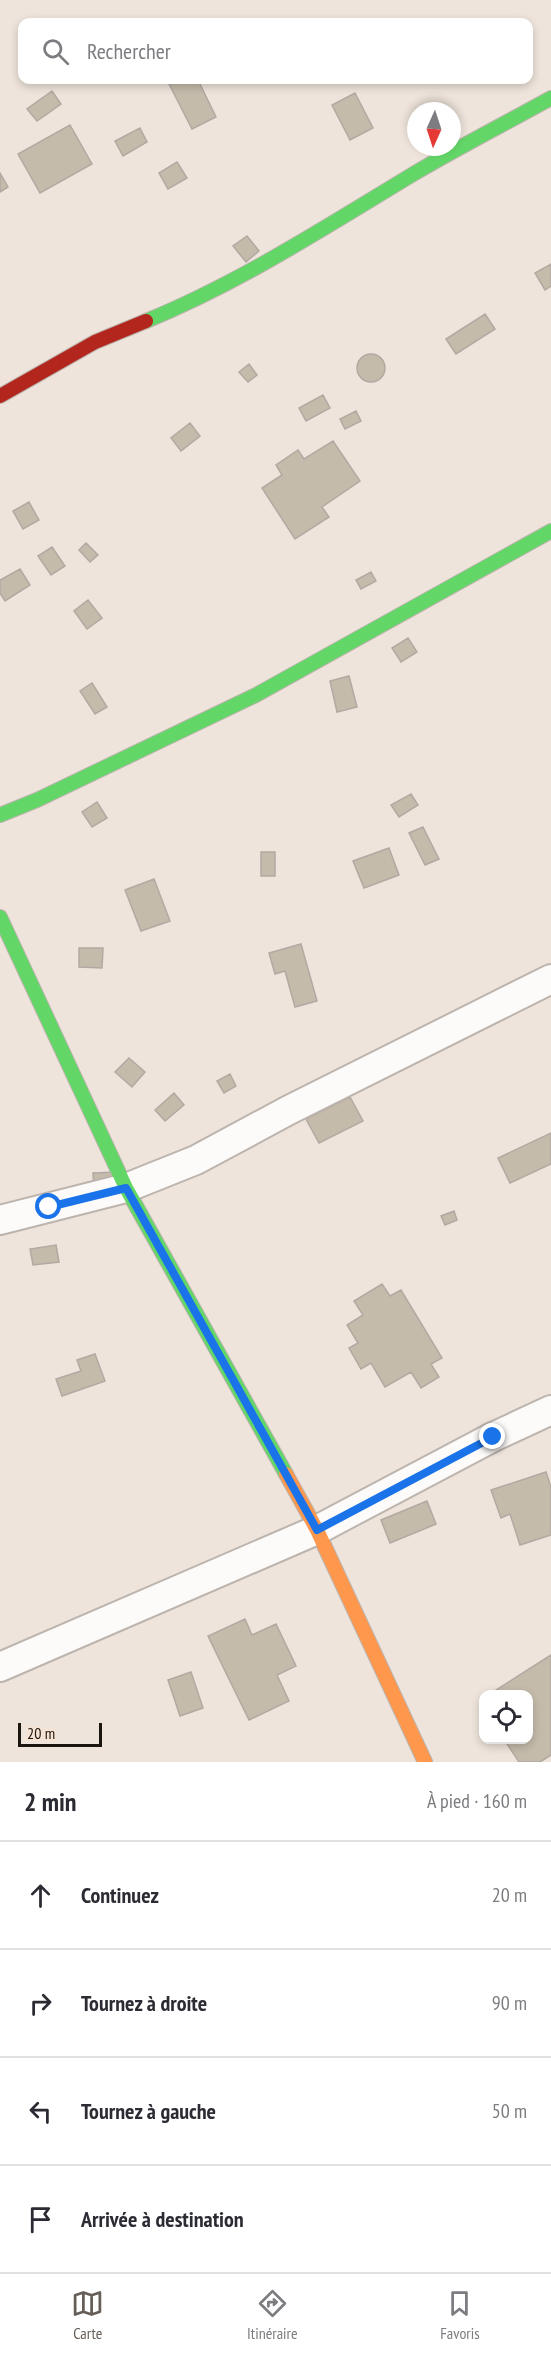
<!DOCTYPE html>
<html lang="fr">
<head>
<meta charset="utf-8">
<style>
  :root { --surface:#fff; --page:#f2f2f3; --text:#2b2b33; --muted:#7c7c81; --line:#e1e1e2; --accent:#665e57 }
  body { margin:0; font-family:"PT Sans Narrow",sans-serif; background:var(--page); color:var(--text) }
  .controls { position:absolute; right:18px; bottom:18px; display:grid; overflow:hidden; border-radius:12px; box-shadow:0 3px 9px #0003 }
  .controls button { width:54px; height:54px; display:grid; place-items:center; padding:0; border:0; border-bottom:2px solid var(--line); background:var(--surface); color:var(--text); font:30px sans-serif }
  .compass { position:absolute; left:407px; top:102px; width:54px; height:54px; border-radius:50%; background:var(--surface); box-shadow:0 3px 9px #0003; rotate:183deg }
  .scale { position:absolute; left:18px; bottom:15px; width:84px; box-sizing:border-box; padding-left:6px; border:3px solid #1c1610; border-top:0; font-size:16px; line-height:21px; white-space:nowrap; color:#1c1610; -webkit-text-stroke:4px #f6e3d3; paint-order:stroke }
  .stop { position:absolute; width:18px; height:18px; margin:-14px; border:4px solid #1a73e8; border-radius:50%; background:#fff }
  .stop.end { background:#1a73e8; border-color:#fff; box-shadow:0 2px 6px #0008 }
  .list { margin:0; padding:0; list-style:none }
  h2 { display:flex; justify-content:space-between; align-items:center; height:78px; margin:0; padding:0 24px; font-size:26px }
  h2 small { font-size:20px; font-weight:400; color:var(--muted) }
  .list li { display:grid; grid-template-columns:39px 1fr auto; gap:18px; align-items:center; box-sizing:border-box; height:108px; padding:0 24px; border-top:2px solid var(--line) }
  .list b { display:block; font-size:22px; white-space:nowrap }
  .list em { font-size:20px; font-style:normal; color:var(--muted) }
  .icon { flex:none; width:33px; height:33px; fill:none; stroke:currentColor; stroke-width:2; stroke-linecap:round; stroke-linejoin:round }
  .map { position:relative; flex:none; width:551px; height:1762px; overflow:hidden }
  .search { position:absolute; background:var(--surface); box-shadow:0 3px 9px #0003; left:18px; right:18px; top:18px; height:66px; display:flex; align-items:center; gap:15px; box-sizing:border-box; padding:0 21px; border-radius:12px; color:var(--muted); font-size:22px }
  .sheet { height:510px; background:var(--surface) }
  nav { display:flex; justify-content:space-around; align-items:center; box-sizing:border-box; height:84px; border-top:2px solid var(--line); background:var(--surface); font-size:16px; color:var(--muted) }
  nav a { display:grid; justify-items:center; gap:3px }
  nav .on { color:var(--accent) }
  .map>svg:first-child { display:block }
  .building { fill:#c5bbab; stroke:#b1aaa2; stroke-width:1.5 }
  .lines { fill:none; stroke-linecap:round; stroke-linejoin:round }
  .street-casing { stroke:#bcb4ad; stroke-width:32 }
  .fast-casing { stroke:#bcb4ad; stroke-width:16 }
  .slow-casing { stroke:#bcb4ad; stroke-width:16 }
  .jam-casing { stroke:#bcb4ad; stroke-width:16 }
  .street { stroke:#fcfbfa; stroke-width:28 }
  .fast { stroke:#63d668; stroke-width:14 }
  .slow { stroke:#ff974d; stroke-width:14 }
  .jam { stroke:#b3261e; stroke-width:14 }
  .route { stroke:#1a73e8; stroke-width:8 }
</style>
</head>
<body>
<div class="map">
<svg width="551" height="1762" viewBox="0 0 551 1762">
  <rect width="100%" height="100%" fill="#eee4db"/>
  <!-- building -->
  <path class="building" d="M 167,80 L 198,80 L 216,117 L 192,129 Z
    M 52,91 L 61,104 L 37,121 L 27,109 Z
    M 355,93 L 373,128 L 350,140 L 332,105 Z
    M 70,125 L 92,164 L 40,193 L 18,154 Z
    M 140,128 L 147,142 L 123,156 L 115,141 Z
    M 177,162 L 187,178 L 168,189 L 159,173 Z
    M 0,173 L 8,187 L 0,192 Z
    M 247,236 L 259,251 L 246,262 L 233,246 Z
    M 551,264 L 551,286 L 545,290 L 535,273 Z
    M 485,314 L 495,329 L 456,354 L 446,339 Z
    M357 368a14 14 0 1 1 28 0a14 14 0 1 1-28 0Z
    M 249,364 L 257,375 L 248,382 L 239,372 Z
    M 323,395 L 330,408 L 306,421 L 299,408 Z
    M 356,411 L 361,421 L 345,429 L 340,419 Z
    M 190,423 L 200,436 L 181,451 L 171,438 Z
    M 333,441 L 360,481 L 322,507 L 329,517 L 295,539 L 262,488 L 282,475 L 276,465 L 298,450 L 304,459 Z
    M 29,502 L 39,520 L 23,529 L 13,511 Z
    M 86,543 L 98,555 L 90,562 L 79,550 Z
    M 52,547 L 65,566 L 51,575 L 38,556 Z
    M 20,569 L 30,585 L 5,601 L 0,593 L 0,580 Z
    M 371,572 L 376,581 L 361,589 L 356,580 Z
    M 88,600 L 102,618 L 87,629 L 74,611 Z
    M 408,638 L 417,652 L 401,662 L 392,648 Z
    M 349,676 L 357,707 L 337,712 L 330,681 Z
    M 92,683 L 107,707 L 95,714 L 80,691 Z
    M 411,794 L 418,805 L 399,817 L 391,805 Z
    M 97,802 L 107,818 L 92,827 L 82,812 Z
    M 423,827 L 439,859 L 425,865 L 409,833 Z
    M 389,848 L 399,875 L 364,888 L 353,861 Z
    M 261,852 L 275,852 L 275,876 L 261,876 Z
    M 154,879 L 170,921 L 141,931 L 125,890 Z
    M 301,944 L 317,1001 L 295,1007 L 285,971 L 275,974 L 269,953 Z
    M 79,948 L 103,948 L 102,968 L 79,967 Z
    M 129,1058 L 145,1072 L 132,1087 L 115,1072 Z
    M 230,1074 L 236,1086 L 224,1093 L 217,1081 Z
    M 174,1093 L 184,1105 L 165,1121 L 155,1110 Z
    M 350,1097 L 363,1121 L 319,1143 L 306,1119 Z
    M 551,1133 L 551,1164 L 510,1183 L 498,1158 Z
    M 117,1172 L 94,1189 L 93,1173 Z
    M 454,1211 L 457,1220 L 445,1225 L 441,1216 Z
    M 56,1245 L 59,1262 L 33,1265 L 30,1249 Z
    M 382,1284 L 390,1296 L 401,1290 L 442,1358 L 431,1364 L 439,1377 L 421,1388 L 411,1372 L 385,1387 L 371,1363 L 361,1369 L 349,1348 L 358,1343 L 347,1325 L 363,1315 L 354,1301 Z
    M 95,1354 L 105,1381 L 62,1396 L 56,1379 L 81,1371 L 77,1360 Z
    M 546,1472 L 551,1487 L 551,1535 L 520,1545 L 510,1514 L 501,1518 L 491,1490 Z
    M 427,1501 L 436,1524 L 390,1543 L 381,1520 Z
    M 245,1619 L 252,1635 L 276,1624 L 296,1666 L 277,1675 L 289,1701 L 249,1720 L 208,1636 Z
    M 551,1655 L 551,1755 L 540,1762 L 519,1762 L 505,1741 L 528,1740 L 528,1694 L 494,1694 L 493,1692 Z
    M 191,1672 L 203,1708 L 180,1716 L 168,1680 Z"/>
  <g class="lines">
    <defs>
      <path id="street" d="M 0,1220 L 126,1188 L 196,1160 L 289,1110 L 551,979
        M 0,1667 L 317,1530 L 493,1437 L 551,1410"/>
      <path id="fast" d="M 146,321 C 241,282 327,226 415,173 C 459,147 506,123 551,98
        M 0,815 L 37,800 L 256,695 L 551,531
        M 0,917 L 126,1188 L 286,1474"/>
      <path id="slow" d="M 286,1474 L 317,1530 L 425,1762"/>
      <path id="jam" d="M 0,396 L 95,342 L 146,321"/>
    </defs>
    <!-- street casing -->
    <use href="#street" class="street-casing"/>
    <!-- fast casing -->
    <use href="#fast" class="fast-casing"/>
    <!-- slow casing -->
    <use href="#slow" class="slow-casing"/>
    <!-- jam casing -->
    <use href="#jam" class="jam-casing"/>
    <!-- street -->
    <use href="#street" class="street"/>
    <!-- fast -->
    <use href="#fast" class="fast"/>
    <!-- slow -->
    <use href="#slow" class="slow"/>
    <!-- jam -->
    <use href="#jam" class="jam"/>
  </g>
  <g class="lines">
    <!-- route -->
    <path class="route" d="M 49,1207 L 126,1188 L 317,1530 L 493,1437"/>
  </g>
</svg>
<div class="controls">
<button><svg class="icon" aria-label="locate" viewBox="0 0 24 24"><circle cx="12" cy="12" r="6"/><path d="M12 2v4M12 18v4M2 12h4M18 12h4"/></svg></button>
</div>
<svg class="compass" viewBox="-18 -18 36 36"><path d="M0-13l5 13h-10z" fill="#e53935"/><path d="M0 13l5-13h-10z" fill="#7c7c81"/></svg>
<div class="scale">20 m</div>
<div class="stop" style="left:49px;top:1207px"></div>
<div class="stop end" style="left:493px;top:1437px"></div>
<div class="search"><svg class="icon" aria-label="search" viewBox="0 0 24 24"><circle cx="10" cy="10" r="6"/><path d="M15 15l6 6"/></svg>Rechercher</div>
</div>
<section class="sheet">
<h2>2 min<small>À pied · 160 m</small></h2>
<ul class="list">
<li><svg class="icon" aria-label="ahead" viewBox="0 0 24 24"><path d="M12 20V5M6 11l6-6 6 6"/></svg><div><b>Continuez</b></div><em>20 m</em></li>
<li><svg class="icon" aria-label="right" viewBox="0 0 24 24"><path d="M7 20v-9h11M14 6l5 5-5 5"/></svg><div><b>Tournez à droite</b></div><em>90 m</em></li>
<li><svg class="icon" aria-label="left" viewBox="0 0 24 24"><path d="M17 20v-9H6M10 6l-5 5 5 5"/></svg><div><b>Tournez à gauche</b></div><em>50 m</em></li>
<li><svg class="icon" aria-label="arrive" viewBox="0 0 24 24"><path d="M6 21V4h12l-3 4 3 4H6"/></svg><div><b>Arrivée à destination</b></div></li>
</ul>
</section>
<nav>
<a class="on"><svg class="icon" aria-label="map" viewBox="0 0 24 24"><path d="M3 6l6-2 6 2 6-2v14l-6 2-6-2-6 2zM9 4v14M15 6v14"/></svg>Carte</a>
<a><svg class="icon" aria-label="directions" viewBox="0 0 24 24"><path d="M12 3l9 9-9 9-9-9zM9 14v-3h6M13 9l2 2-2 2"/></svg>Itinéraire</a>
<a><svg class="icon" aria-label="saved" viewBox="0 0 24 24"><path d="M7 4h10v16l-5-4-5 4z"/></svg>Favoris</a>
</nav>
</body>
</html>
